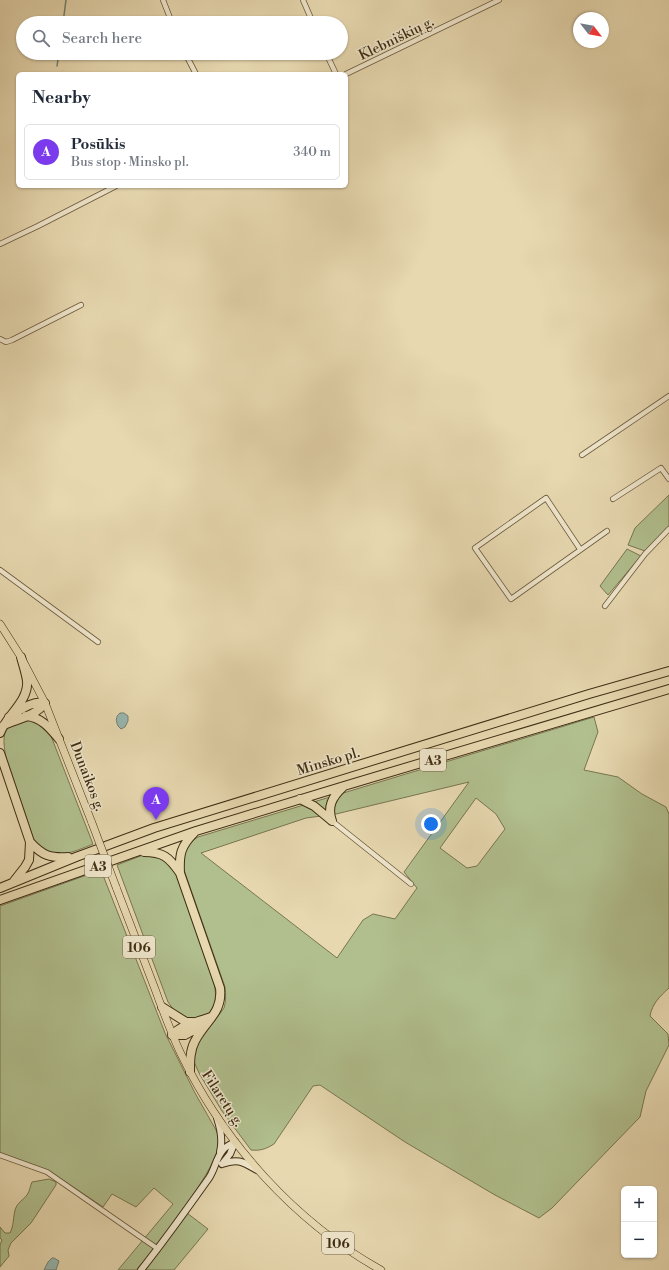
<!DOCTYPE html>
<html lang="en">
<head>
<meta charset="utf-8">
<style>
  :root { --surface:#fff; --page:#f2f2f3; --text:#1f2937; --muted:#747a83; --line:#e0e1e3; --accent:#7c3aed }
  body { margin:0; font-family:"Libre Bodoni",serif; background:var(--page); color:var(--text) }
  .controls { position:absolute; right:12px; bottom:12px; display:grid; overflow:hidden; border-radius:6px; box-shadow:0 1px 3px #0004 }
  .controls button { width:36px; height:36px; display:grid; place-items:center; padding:0; border:0; border-bottom:1px solid var(--line); background:var(--surface); color:var(--text); font:20px sans-serif }
  .compass { position:absolute; left:573px; top:12px; width:36px; height:36px; border-radius:50%; background:var(--surface); box-shadow:0 1px 3px #0004; rotate:121deg }
  .you { position:absolute; left:431px; top:824px; width:14px; height:14px; margin:-10px; border:3px solid #fff; border-radius:50%; background:#1a73e8; box-shadow:0 0 0 6px #1a73e833 }
  .badge { display:grid; place-items:center; width:26px; height:26px; border-radius:50%; background:var(--accent); color:#fff; font-size:13px; font-weight:700 }
  .pin { position:absolute; translate:-50% -33px; filter:drop-shadow(0 1px 2px #0008) }
  .pin::after { content:''; position:absolute; top:21px; width:14px; height:12px; background:inherit; clip-path:polygon(0 0,100% 0,50% 100%) }
  .list { margin:0; padding:0; list-style:none }
  h2 { display:flex; justify-content:space-between; align-items:center; height:52px; margin:0; padding:0 16px; font-size:17px }
  h2 small { font-size:13px; font-weight:400; color:var(--muted) }
  .list li { display:grid; grid-template-columns:26px 1fr auto; gap:12px; align-items:center; box-sizing:border-box; height:56px; margin:0 8px 8px; padding:0 8px; border:1px solid var(--line); border-radius:6px }
  .list b { display:block; font-size:15px; white-space:nowrap }
  .list p { margin:0; font-size:13px; white-space:nowrap; color:var(--muted) }
  .list em { font-size:13px; font-style:normal; color:var(--muted) }
  .icon { flex:none; width:22px; height:22px; fill:none; stroke:currentColor; stroke-width:2; stroke-linecap:round; stroke-linejoin:round }
  .map { position:relative; flex:none; width:669px; height:1270px; overflow:hidden }
  .search { position:absolute; background:var(--surface); box-shadow:0 1px 3px #0004; left:16px; top:16px; width:332px; height:44px; display:flex; align-items:center; gap:10px; box-sizing:border-box; padding:0 14px; border-radius:22px; color:var(--muted); font-size:15px }
  .panel { position:absolute; background:var(--surface); box-shadow:0 1px 3px #0004; left:16px; top:72px; width:332px; height:116px; border-radius:6px }
  .map>svg:first-child { display:block }
  .green { fill:#b1bf8e; stroke:#787650; fill-rule:evenodd }
  .water { fill:#98b8b2; stroke:#758172 }
  .lines { fill:none; stroke-linecap:round; stroke-linejoin:round }
  .stream { stroke:#758172; stroke-width:1.5 }
  .street-casing { stroke:#6a583a; stroke-width:6 }
  .secondary-casing { stroke:#402e13; stroke-width:8 }
  .primary-casing { stroke:#402e13; stroke-width:8 }
  .highway-casing { stroke:#402e13; stroke-width:10 }
  .street { stroke:#efe6cc; stroke-width:4.5 }
  .secondary { stroke:#efe6cc; stroke-width:6 }
  .primary { stroke:#e7d8b0; stroke-width:7 }
  .highway { stroke:#e7d8b0; stroke-width:8 }
  .primary-bridge-casing { stroke:#402e13; stroke-width:8; stroke-linecap:butt }
  .primary-bridge { stroke:#e7d8b0; stroke-width:7 }
  .labels { text-anchor:middle; stroke-width:3; stroke-linejoin:round; paint-order:stroke }
  .shield { fill:#efe6cc; stroke:#74654a; stroke-width:1 }
  .shield-label { font-size:13px; font-weight:bold; fill:#402e13 }
  .street-label { font-size:14px; fill:#402e13; stroke:#efe6cc }
</style>
</head>
<body>
<div class="map">
<svg width="669" height="1270" viewBox="0 0 669 1270">
  <rect width="100%" height="100%" fill="#e7d8b0"/>
  <filter id="stains"><feTurbulence type="fractalNoise" baseFrequency=".005" numOctaves="4"/><feColorMatrix values="0 0 0 0 .2 0 0 0 0 .09 0 0 0 0 .02 0 0 0 .5 -.17"/></filter>
  <radialGradient id="worn" r=".72"><stop offset=".6" stop-color="#630" stop-opacity="0"/><stop offset="1" stop-color="#630" stop-opacity=".3"/></radialGradient>
  <!-- green -->
  <path class="green" d="M 669,495 L 669,526 L 645,551 L 628,545 L 635,528 Z
    M 627,549 L 641,556 L 608,595 L 600,586 Z
    M 594,717 L 598,732 L 584,770 L 618,777 L 642,794 L 666,807 L 669,814 L 669,988 C 660,996 652,1004 650,1016 L 668,1034 L 669,1045 L 646,1091 L 640,1117 L 552,1208 L 539,1218 L 495,1195 L 405,1142 L 320,1085 L 313,1086 L 274,1144 C 266,1149 260,1151 251,1150 L 222,1111 L 200,1075 L 194,1062 L 194,1055 L 196,1046 L 224,1008 C 226,1001 226,995 225,987 L 183,867 C 182,855 187,843 198,837 ZM 469,782 L 404,872 L 417,888 L 395,919 L 373,914 L 363,920 L 337,958 L 201,853 L 306,818 L 336,814 ZM 476,798 L 496,814 L 505,829 L 477,866 L 467,868 L 440,848 Z
    M 26,719 L 36,720 L 51,736 L 93,844 C 81,849 61,858 49,853 C 43,851 38,845 34,840 L 6,757 C 4,747 1,731 11,724 C 15,722 22,720 26,719 Z
    M 143,855 L 162,857 L 175,870 L 213,978 C 216,993 218,1003 208,1015 L 191,1020 L 176,1013 L 168,1002 L 117,865 Z
    M 101,870 L 165,1033 L 195,1093 L 216,1130 C 217,1133 219,1136 219,1139 C 221,1157 193,1194 183,1210 L 208,1229 L 174,1270 L 118,1270 L 173,1204 L 154,1188 L 136,1207 L 112,1194 L 103,1207 L 51,1172 L 0,1154 L 0,906 Z
    M 49,1179 L 56,1182 L 56,1185 L 31,1223 L 11,1243 L 8,1250 L 9,1256 L 0,1267 L 0,1245 L 2,1240 L 0,1238 L 0,1227 L 5,1233 L 10,1233 C 14,1225 13,1218 15,1210 C 17,1203 23,1200 27,1195 C 30,1191 30,1186 32,1182 Z"/>
  <!-- water -->
  <path class="water" d="M 120,713 L 124,713 L 128,716 L 128,721 L 125,727 L 121,729 L 118,726 C 116,721 115,717 120,713 Z
    M 52,1258 L 54,1258 L 59,1261 L 56,1270 L 44,1270 L 48,1262 Z"/>
  <g class="lines">
    <!-- stream -->
    <path class="stream" d="M 63,23 L 66,0
      M 57,66 L 59,53"/>
    <defs>
      <path id="street" d="M 163,0 L 172,23
        M 303,0 L 313,23
        M 185,53 L 196,74
        M 326,53 L 336,74
        M 346,74 L 499,0
        M 0,244 L 38,226 L 116,186
        M 0,339 L 6,342 L 12,340 L 81,305
        M 582,455 L 669,396
        M 613,499 L 661,468 L 669,479
        M 580,549 L 546,498 L 475,548 L 511,599 L 607,531
        M 0,570 L 98,642
        M 605,606 L 645,554 L 669,529
        M 332,821 L 411,884
        M 0,1155 L 47,1172 L 57,1179 L 158,1249"/>
      <path id="secondary" d="M 217,1118 C 221,1130 223,1140 220,1152
        M 222,1164 C 238,1158 243,1162 257,1170
        M 222,1164 L 230,1154 L 235,1142
        M 141,1270 C 165,1240 187,1209 209,1178 C 215,1169 216,1158 223,1150 C 226,1146 231,1144 235,1142"/>
      <path id="primary" d="M 0,624 L 21,657 L 45,703 L 92,823
        M 116,887 C 129,921 142,955 155,989 C 163,1011 171,1033 181,1054 C 224,1143 295,1222 381,1270"/>
      <path id="highway" d="M 26,716 C 41,717 50,728 59,739
        M 4,725 C 17,719 36,716 45,703 C 32,700 19,711 9,717
        M 0,733 C 6,716 29,701 27,681 C 26,673 23,665 21,657
        M 0,753 L 30,842 L 29,860 L 25,867 L 14,881
        M 300,799 L 314,806 L 332,821
        M 332,821 C 327,807 332,797 343,787
        M 30,842 C 43,856 50,858 68,857
        M 144,852 C 163,852 169,857 180,873 L 220,988 C 223,1013 205,1021 195,1041 C 190,1050 190,1061 190,1072
        M 180,873 C 179,854 181,846 194,833
        M 0,888 L 76,857 L 154,828 L 589,694 L 669,671
        M 0,900 L 196,831 L 344,786 L 669,689
        M 162,1007 L 186,1022 L 193,1022
        M 172,1035 C 182,1024 198,1022 211,1017
        M 172,1035 L 185,1035 L 203,1025"/>
    </defs>
    <!-- street casing -->
    <use href="#street" class="street-casing"/>
    <!-- secondary casing -->
    <use href="#secondary" class="secondary-casing"/>
    <!-- primary casing -->
    <use href="#primary" class="primary-casing"/>
    <!-- highway casing -->
    <use href="#highway" class="highway-casing"/>
    <!-- street -->
    <use href="#street" class="street"/>
    <!-- secondary -->
    <use href="#secondary" class="secondary"/>
    <!-- primary -->
    <use href="#primary" class="primary"/>
    <!-- highway -->
    <use href="#highway" class="highway"/>
    <defs>
      <path id="primary-bridge" d="M 92,823 L 116,887"/>
    </defs>
    <!-- primary-bridge casing -->
    <use href="#primary-bridge" class="primary-bridge-casing"/>
    <!-- primary-bridge -->
    <use href="#primary-bridge" class="primary-bridge"/>
  </g>
  <g class="labels">
    <!-- shield labels -->
    <g class="shield">
      <rect x="420" y="749" width="26" height="22" rx="3"/>
      <rect x="85" y="855" width="26" height="22" rx="3"/>
      <rect x="123" y="936" width="32" height="22" rx="3"/>
      <rect x="322" y="1232" width="32" height="22" rx="3"/>
    </g>
    <g class="shield-label">
      <text x="433" y="765">A3</text>
      <text x="98" y="871">A3</text>
      <text x="139" y="952">106</text>
      <text x="338" y="1248">106</text>
    </g>
    <!-- street labels -->
    <g class="street-label">
      <text transform="translate(396 38) rotate(-26)" y="5">Klebniškių g.</text>
      <text transform="translate(328 761) rotate(-17)" y="5">Minsko pl.</text>
      <text transform="translate(88 776) rotate(69)" y="5">Dunaikos g.</text>
      <text transform="translate(223 1098) rotate(57)" y="5">Filaretų g.</text>
    </g>
  </g>
  <rect width="100%" height="100%" filter="url(#stains)"/>
  <rect width="100%" height="100%" fill="url(#worn)"/>
</svg>
<div class="controls">
<button>+</button>
<button>−</button>
</div>
<svg class="compass" viewBox="-18 -18 36 36"><path d="M0-13l5 13h-10z" fill="#e53935"/><path d="M0 13l5-13h-10z" fill="#747a83"/></svg>
<div class="you"></div>
<div class="pin badge" style="left:156px;top:820px">A</div>
<div class="search"><svg class="icon" aria-label="search" viewBox="0 0 24 24"><circle cx="10" cy="10" r="6"/><path d="M15 15l6 6"/></svg>Search here</div>
<section class="panel">
<h2>Nearby<small></small></h2>
<ul class="list">
<li><span class="badge">A</span><div><b>Posūkis</b><p>Bus stop · Minsko pl.</p></div><em>340 m</em></li>
</ul>
</section>
</div>
</body>
</html>
